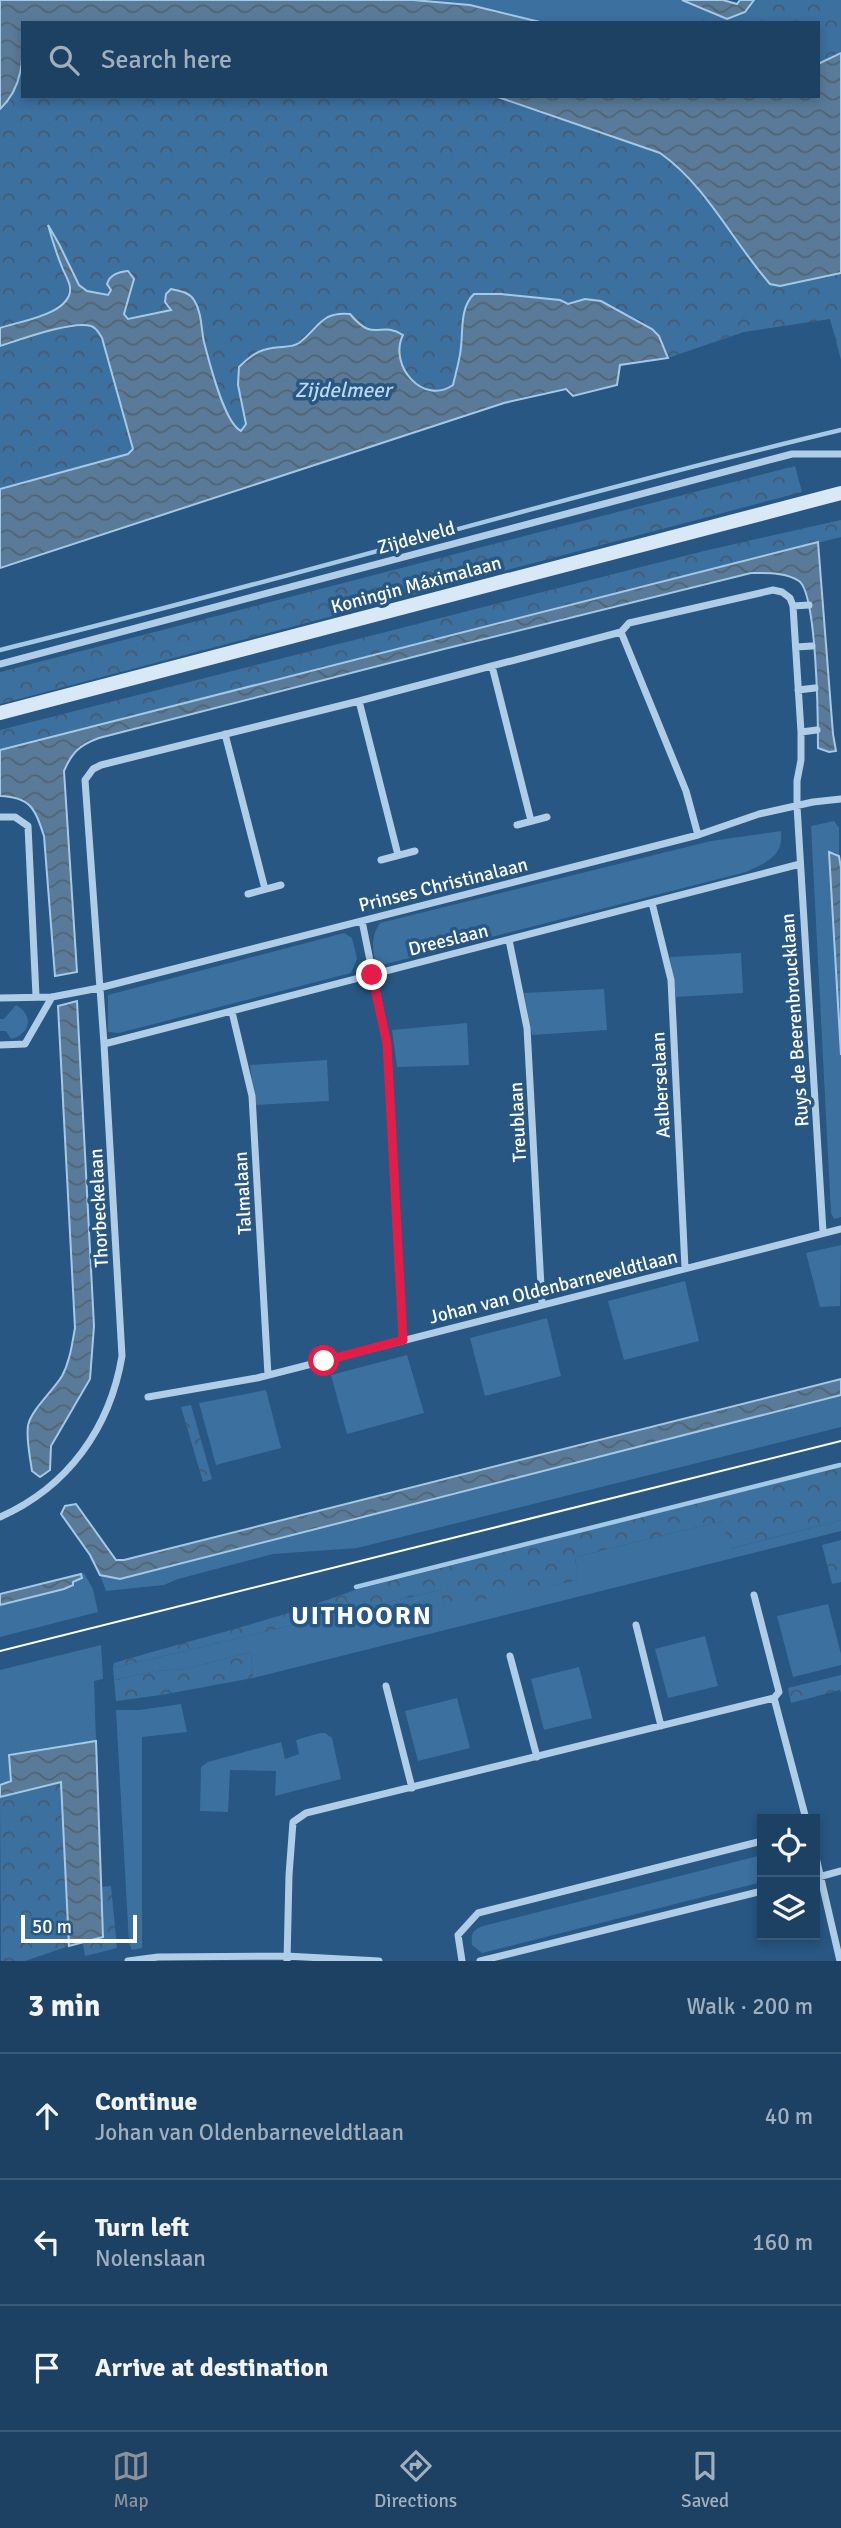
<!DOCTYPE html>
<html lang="en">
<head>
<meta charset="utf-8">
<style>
  :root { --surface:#1d4162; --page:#254868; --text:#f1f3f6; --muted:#a0afbe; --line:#3b5a77; --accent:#8c9099 }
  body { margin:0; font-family:Signika,sans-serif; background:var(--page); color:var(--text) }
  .controls { position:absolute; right:21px; bottom:21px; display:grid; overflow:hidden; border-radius:0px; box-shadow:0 4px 10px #0003 }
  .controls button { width:63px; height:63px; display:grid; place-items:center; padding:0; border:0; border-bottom:2px solid var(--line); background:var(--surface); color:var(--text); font:35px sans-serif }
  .scale { position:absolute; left:21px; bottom:18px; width:116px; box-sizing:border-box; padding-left:7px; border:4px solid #fff; border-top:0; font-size:19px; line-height:24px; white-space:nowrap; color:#fff; -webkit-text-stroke:5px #275782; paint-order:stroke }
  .stop { position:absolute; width:21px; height:21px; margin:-16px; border:5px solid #e11d48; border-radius:50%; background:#fff }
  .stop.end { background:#e11d48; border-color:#fff; box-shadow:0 2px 7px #0008 }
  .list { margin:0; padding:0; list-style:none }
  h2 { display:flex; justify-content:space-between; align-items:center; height:91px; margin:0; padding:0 28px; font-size:30px }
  h2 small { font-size:23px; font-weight:400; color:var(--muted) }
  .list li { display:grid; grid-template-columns:46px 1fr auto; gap:21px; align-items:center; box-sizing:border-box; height:126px; padding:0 28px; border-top:2px solid var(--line) }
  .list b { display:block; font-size:26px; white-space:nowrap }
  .list p { margin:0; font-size:23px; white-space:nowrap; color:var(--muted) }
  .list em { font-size:23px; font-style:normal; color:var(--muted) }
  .icon { flex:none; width:38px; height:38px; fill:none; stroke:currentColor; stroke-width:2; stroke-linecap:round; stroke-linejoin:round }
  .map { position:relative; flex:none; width:841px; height:1961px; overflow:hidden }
  .search { position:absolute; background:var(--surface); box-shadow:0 4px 10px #0003; left:21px; right:21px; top:21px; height:77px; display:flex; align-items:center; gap:18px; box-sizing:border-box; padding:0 24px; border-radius:0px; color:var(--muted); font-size:26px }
  .sheet { height:469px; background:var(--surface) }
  nav { display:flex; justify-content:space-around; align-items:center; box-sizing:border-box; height:98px; border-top:2px solid var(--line); background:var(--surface); font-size:19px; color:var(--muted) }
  nav a { display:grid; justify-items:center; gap:4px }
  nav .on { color:var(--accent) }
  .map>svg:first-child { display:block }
  .green { fill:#3c709f }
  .forest { fill:url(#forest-crowns) }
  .water { fill:url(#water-waves); stroke:#a4c9e7; stroke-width:2 }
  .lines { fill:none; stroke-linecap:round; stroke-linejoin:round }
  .stream { stroke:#a4c9e7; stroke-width:4.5 }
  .street { stroke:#afcde6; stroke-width:7 }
  .secondary { stroke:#d9e8f6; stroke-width:14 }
  .tram { stroke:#fff; stroke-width:2 }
  .route { stroke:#e11d48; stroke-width:9 }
  .labels { text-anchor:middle; stroke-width:7; stroke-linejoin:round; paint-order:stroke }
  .street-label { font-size:19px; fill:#fff; stroke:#275782 }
  .water-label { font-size:21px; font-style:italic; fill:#bbd7ee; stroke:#275782 }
  .district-label { font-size:26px; font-weight:bold; letter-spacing:2px; fill:#fff; stroke:#275782 }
</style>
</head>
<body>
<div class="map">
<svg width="841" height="1961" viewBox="0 0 841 1961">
  <defs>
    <pattern id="forest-crowns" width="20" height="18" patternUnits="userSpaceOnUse" patternTransform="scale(1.75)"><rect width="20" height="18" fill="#3c709f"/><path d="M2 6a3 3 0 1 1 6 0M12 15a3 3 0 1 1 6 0" fill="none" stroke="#465a6d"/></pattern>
    <pattern id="water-waves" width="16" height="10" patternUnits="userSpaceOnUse" patternTransform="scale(1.75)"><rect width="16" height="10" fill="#597b99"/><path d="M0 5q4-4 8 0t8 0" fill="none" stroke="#526472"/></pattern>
  </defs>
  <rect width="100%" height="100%" fill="#275782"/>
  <!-- green -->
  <path class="green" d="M 413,0 L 682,0 L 722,17 L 707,14 L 700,23 L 544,23 L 470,5 Z
    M 834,821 L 839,828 L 839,856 L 835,852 L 829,853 L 841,1055 L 841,1217 L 834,1219 L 831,1213 L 811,826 Z
    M 781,831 C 784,857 765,863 746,872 L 378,966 C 371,952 371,936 380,923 L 711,841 Z
    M 344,933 L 352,938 L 357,959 L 351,973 L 119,1033 L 108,1032 L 108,995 Z
    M 741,953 L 743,993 L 676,997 L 670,957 Z
    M 604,989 L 607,1030 L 532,1035 L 524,993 Z
    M 16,1005 C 34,1015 31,1034 11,1039 L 6,1031 L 0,1031 L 0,1019 L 4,1019 Z
    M 467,1023 L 469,1065 L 397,1067 L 392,1030 Z
    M 327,1060 L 329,1101 L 255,1105 L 250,1065 Z
    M 841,1245 L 840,1306 L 820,1307 L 806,1253 Z
    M 685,1281 L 699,1341 L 624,1360 L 608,1301 Z
    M 547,1318 L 561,1376 L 485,1396 L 470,1338 Z
    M 407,1355 L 424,1413 L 347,1434 L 331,1375 Z
    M 266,1390 L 281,1448 L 216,1465 L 199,1403 Z
    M 841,1395 L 841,1427 L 357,1548 L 273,1554 L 178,1579 L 164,1585 L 106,1591 L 100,1575 L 120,1579 Z
    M 841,1520 L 841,1531 L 253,1678 L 251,1652 L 186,1669 L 155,1671 L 114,1680 L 113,1668 L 440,1590 L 445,1607 L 578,1580 L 575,1557 L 722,1521 L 730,1549 Z
    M 84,1573 L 93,1589 L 98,1612 L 0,1637 L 0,1605 L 64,1589 L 72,1582 L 82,1578 L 81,1574 Z
    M 828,1604 L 841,1654 L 841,1665 L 793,1677 L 777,1616 Z
    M 705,1636 L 718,1686 L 668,1698 L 655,1649 Z
    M 101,1645 L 103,1679 L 94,1681 L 96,1741 L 10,1755 L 11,1782 L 0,1785 L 0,1670 Z
    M 579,1667 L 592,1718 L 544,1730 L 531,1679 Z
    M 457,1698 L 470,1748 L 418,1761 L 405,1711 Z
    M 181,1704 L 187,1732 L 142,1737 L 142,1948 L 132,1950 L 129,1943 L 116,1710 L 139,1710 Z
    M 320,1733 L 325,1733 L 332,1738 L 341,1779 L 275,1796 L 276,1771 L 230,1770 L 228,1812 L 200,1811 L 201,1767 L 208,1762 L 281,1742 L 285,1759 L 299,1754 L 296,1740 Z
    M 762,1855 L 762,1882 L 482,1953 L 472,1945 C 471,1934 472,1930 483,1926 Z"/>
  <!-- forest -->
  <path class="forest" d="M 754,0 L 841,0 L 841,53 L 818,64 L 818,23 L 700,23 L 707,14 C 730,18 738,21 754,0 Z
    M 23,67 L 23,96 L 495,96 L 660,153 C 706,185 733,242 770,284 L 780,286 L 841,273 L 841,360 L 830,319 L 744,332 L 668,358 C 664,348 661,336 652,329 C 634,314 607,307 585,299 L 568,304 L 560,300 L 501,294 L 474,294 L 461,329 L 462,346 L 452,385 C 449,387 447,390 443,391 C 438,393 432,391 427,389 C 406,380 392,357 403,336 C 377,330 368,336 350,314 L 325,317 L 299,343 L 293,346 L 271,348 L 238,385 L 246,424 L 242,431 C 221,422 203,339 200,316 L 171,310 L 128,319 L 124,314 L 132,290 L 111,290 L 108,295 L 87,291 L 79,285 L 49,228 L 54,248 L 70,285 L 65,304 L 56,310 L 0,328 L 0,109 L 11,98 Z
    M 89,325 L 96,328 L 102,338 L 133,449 L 128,454 L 0,489 L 0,346 L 52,330 Z
    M 795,466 L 802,492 L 0,704 L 0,672 Z
    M 841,520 L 841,537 L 0,750 L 0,730 L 708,550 Z
    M 191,1405 L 212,1479 L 203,1482 L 181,1407 Z
    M 841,1466 L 841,1520 L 729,1549 L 722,1521 L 575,1557 L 578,1580 L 445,1608 L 440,1590 L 113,1668 L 114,1663 C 194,1639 276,1620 355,1590 Z
    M 841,1540 L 841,1582 L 832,1584 L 822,1545 Z
    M 251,1652 L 253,1678 L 161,1695 L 116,1701 L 114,1680 L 155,1671 L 186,1669 Z
    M 841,1675 L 841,1693 L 840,1690 L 791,1703 L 788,1688 Z
    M 61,1782 L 69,1946 L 25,1961 L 1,1961 L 0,1797 Z
    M 111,1886 L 117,1948 L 85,1956 L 83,1943 L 103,1937 L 102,1887 Z"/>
  <!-- water -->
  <path class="water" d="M 0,0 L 413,0 L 470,5 L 544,23 L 23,23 C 23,54 25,86 0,109 Z
    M 682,0 L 723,0 L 737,4 L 740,0 L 754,0 L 745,12 L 727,19 Z
    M 841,53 L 841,273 L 780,286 L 770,284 C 733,242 706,185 660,153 L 495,96 L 818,96 L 818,64 Z
    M 48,225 L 59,244 L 79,285 L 87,291 L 108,295 L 111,290 L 107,284 C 110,274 119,272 128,271 L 134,279 L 124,314 L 128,319 L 171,310 L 165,302 L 166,294 L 171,289 C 180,291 189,292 194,300 C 202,312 201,329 204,342 C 209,361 224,423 241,431 L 246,424 L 238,385 L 239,367 C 249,357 258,350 272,348 C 281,346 292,348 299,343 C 319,328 321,311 350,314 C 375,344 379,320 403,335 C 388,365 423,406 453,385 C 456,372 460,359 461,347 C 463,330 460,307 474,294 L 501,294 L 560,300 L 568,304 L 585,299 L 601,301 L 652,329 L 659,336 L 668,358 L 620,365 L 617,385 L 573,396 L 566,389 L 504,403 L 0,568 L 0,489 L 128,454 L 133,449 L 102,338 C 99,333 97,328 91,326 C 74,320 19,340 0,346 L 0,328 C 20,321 73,314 70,287 C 69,280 64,273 62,267 C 56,253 52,239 48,225 Z
    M 818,542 L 833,734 L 836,751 L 829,752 L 818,748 C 818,721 817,594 799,581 C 786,572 766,573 751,573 L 444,649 L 99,738 C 80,745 72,752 64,771 L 77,972 L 55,976 L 44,836 C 35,809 31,797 0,796 L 0,750 Z
    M 829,852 L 839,856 L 841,868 L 841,1055 Z
    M 77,1001 L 94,1326 L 90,1379 L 51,1446 L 50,1470 L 40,1477 L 32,1471 C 30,1457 26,1439 28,1426 C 30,1411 53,1391 62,1376 C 70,1361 72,1344 75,1328 L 58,1006 Z
    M 841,1379 L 841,1395 L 120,1579 L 100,1575 L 90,1555 L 61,1514 L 65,1506 L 76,1504 L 116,1560 L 124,1560 Z
    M 81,1574 L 82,1578 L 73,1582 L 73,1585 L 64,1589 L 0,1605 L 0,1594 Z
    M 96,1741 L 103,1937 L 69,1946 L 61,1782 L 0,1797 L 0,1785 L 11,1781 L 9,1755 Z"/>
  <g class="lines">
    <!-- stream -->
    <path class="stream" d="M 0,650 C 282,581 559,497 841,430
      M 356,1587 L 840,1465"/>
    <!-- street -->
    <path class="street" d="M 793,606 L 809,605
      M 621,632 L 686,791 L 698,835
      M 796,647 L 812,646
      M 0,664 L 792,454 L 841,454
      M 492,666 L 531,821
      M 798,690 L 815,688
      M 359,701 L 398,855
      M 801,732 L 817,730
      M 225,734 L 265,889
      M 0,817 L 15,817 L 28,826 L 36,996
      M 517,825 L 547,817
      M 381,860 L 415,851
      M 248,894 L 281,885
      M 652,903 L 671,980 L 685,1268
      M 362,921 L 387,1044 L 403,1340
      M 509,940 L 527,1028 L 542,1305
      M 0,998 L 52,997 L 99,988 L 698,835 L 759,814 L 813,802 L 841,799
      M 232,1012 L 252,1096 L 268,1375
      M 104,1044 L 800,864
      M 0,1045 L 25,1044 L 52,997
      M 148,1397 L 257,1378 L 841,1229
      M 0,1517 C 68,1487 110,1428 122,1356 L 104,1044 L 85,780 L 93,769 L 101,765 L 359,701 L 621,632 L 629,623 L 773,590 L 782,592 L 790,598 L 793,606 L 801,732 L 801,760 L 797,781 L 797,806 L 823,1232
      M 754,1595 L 779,1692 L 774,1698 L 806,1819
      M 636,1625 L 661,1726
      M 510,1656 L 537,1757
      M 386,1686 L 412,1788
      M 815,1853 L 840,1961
      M 815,1878 L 841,1871
      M 128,1961 L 158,1957 L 286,1956 L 379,1961
      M 287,1961 L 289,1875 L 293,1822 L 306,1813 L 774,1698
      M 462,1961 L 458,1935 L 478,1913 L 762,1841
      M 480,1961 L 762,1891"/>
    <!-- secondary -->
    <path class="secondary" d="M 0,713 L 841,493"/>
    <!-- tram -->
    <path class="tram" d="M 0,1651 L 841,1441"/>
  </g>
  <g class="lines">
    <!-- route -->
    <path class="route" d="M 324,1361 L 403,1340 L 387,1044 L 372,975"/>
  </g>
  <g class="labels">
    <!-- street labels -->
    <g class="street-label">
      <text transform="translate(416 537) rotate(-15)" y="7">Zijdelveld</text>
      <text transform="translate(416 584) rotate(-15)" y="7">Koningin Máximalaan</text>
      <text transform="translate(443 884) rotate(-14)" y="7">Prinses Christinalaan</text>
      <text transform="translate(448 939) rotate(-14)" y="7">Dreeslaan</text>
      <text transform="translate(794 1020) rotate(-94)" y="7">Ruys de Beerenbroucklaan</text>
      <text transform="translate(660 1085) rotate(-93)" y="7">Aalberselaan</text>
      <text transform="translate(517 1122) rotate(-93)" y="7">Treublaan</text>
      <text transform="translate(242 1193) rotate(-93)" y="7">Talmalaan</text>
      <text transform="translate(98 1208) rotate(-93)" y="7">Thorbeckelaan</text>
      <text transform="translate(553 1286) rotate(-14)" y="7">Johan van Oldenbarneveldtlaan</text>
    </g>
    <!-- water labels -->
    <g class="water-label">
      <text x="343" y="397">Zijdelmeer</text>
    </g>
    <!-- district labels -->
    <g class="district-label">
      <text x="362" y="1624">UITHOORN</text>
    </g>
  </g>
</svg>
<div class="controls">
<button><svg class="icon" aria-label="locate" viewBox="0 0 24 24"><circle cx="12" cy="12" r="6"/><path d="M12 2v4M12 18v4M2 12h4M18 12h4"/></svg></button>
<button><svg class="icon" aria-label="layers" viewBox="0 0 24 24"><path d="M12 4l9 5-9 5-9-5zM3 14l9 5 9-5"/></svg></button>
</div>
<div class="scale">50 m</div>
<div class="stop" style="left:324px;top:1361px"></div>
<div class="stop end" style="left:372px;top:975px"></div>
<div class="search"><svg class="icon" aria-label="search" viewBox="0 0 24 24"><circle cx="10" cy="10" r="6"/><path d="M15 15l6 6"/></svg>Search here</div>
</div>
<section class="sheet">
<h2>3 min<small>Walk · 200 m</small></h2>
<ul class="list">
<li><svg class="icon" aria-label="ahead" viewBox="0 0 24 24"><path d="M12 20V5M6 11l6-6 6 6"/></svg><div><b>Continue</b><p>Johan van Oldenbarneveldtlaan</p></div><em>40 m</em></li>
<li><svg class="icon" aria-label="left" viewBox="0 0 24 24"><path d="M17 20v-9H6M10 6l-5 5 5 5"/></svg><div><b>Turn left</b><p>Nolenslaan</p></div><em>160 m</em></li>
<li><svg class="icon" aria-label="arrive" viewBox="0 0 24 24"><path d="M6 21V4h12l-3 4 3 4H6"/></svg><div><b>Arrive at destination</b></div></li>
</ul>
</section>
<nav>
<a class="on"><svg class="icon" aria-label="map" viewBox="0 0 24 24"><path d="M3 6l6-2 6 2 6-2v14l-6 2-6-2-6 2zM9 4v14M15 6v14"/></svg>Map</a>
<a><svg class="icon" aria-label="directions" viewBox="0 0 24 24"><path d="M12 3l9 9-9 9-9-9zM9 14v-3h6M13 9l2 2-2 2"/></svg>Directions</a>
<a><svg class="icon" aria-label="saved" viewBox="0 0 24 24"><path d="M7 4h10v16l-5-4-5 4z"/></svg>Saved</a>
</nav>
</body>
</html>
